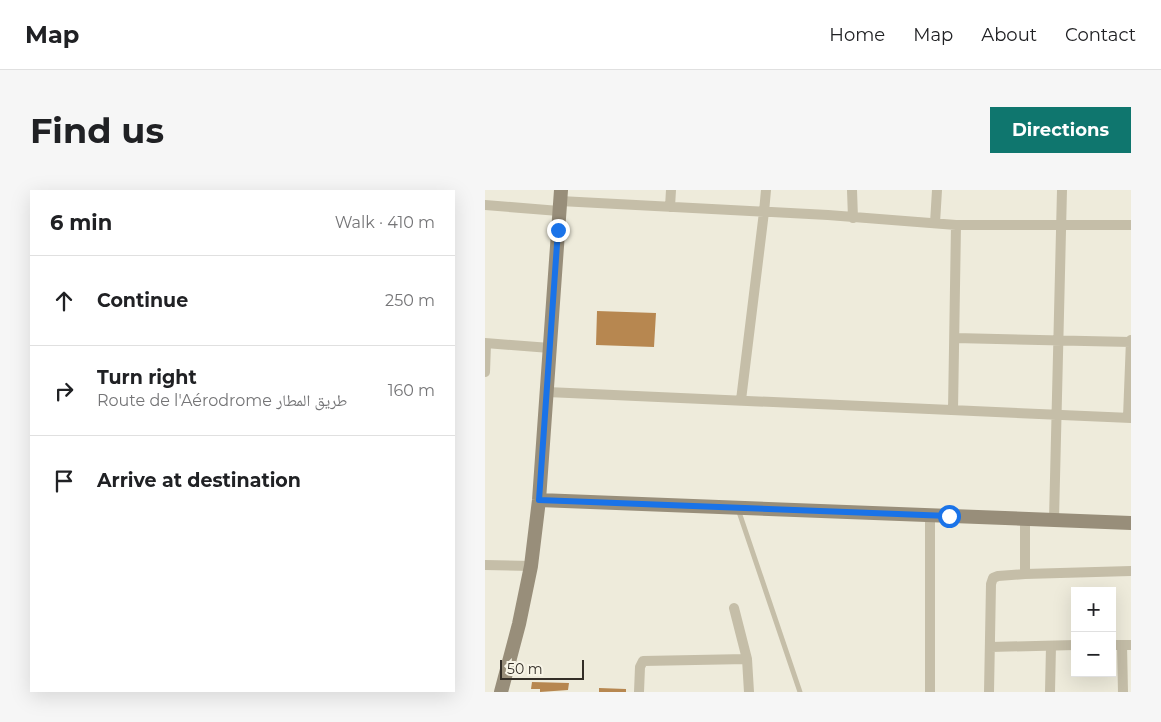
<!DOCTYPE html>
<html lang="en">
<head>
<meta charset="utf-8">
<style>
  :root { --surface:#fff; --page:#f6f6f6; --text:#202124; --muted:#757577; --line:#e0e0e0; --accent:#0f766e }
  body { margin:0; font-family:Montserrat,"Noto Naskh Arabic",sans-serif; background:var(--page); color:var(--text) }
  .controls { position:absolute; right:15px; bottom:15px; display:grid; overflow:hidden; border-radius:0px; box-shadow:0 5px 20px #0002 }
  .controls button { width:45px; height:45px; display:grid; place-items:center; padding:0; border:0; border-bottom:1px solid var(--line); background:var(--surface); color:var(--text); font:25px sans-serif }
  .scale { position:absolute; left:15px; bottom:12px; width:84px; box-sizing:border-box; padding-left:5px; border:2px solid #332e27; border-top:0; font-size:14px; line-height:18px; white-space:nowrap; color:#332e27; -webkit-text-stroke:4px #f7f4e6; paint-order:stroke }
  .stop { position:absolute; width:15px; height:15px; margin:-11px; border:4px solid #1a73e8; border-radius:50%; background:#fff }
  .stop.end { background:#1a73e8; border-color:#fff; box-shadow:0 1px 5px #0008 }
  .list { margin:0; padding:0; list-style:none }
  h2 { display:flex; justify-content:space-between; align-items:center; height:65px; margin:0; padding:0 20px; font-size:21px }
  h2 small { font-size:16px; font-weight:400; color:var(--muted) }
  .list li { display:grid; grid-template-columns:32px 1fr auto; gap:15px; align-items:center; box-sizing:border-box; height:90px; padding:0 20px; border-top:1px solid var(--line) }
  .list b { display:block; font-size:19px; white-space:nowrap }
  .list p { margin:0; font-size:16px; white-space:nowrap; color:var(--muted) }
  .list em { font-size:16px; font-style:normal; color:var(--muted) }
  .icon { flex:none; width:28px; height:28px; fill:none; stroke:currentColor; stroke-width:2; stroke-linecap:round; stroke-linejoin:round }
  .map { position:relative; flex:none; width:646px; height:502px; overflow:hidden; border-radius:0px }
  header { display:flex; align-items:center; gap:30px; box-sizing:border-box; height:70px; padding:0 25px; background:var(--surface); border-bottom:1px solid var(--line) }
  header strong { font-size:24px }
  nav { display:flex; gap:28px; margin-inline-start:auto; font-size:18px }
  .intro { display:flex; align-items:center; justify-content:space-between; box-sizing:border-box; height:120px; padding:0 30px }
  h1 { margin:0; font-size:35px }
  .button { padding:12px 22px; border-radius:0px; background:var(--accent); color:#fff; font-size:18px; font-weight:700 }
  main { display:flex; gap:30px; padding:0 30px }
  aside { flex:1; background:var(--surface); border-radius:0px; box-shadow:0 5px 20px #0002 }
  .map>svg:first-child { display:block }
  .building { fill:#b78750 }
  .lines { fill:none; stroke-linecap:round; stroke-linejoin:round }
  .lane { stroke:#c5bea8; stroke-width:5 }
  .street { stroke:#c5bea8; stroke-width:10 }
  .secondary { stroke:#988e7a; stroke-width:14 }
  .route { stroke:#1a73e8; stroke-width:6 }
</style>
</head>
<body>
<header>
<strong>Map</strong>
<nav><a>Home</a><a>Map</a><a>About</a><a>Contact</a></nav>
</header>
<div class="intro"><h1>Find us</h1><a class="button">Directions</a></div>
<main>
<aside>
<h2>6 min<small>Walk · 410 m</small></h2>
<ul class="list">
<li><svg class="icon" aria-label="ahead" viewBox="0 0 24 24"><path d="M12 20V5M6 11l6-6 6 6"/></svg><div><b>Continue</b></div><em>250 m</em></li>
<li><svg class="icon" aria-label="right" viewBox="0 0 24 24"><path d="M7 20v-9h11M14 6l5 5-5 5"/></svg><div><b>Turn right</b><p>Route de l'Aérodrome طريق المطار</p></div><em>160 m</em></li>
<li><svg class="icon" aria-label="arrive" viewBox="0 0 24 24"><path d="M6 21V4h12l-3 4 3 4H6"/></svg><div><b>Arrive at destination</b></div></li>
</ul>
</aside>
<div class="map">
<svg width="646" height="502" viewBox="0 0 646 502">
  <rect width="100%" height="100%" fill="#eeebdb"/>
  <!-- building -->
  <path class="building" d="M 112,121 L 171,123 L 169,157 L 111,155 Z
    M 47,492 L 84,493 L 83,500 L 55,502 L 55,499 L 46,499 Z
    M 114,498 L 141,499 L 141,502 L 114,502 Z"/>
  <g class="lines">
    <!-- lane -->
    <path class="lane" d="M 253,319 L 315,502"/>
    <!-- street -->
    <path class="street" d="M 367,0 L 368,28
      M 75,11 L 343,25 L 471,35 L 646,35
      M 0,15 L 74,21
      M 185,17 L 186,0
      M 450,33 L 452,0
      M 470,148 L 646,152
      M 0,153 L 65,158
      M 0,182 L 1,154
      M 62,202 L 646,228
      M 256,210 L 279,22 L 281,0
      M 468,220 L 471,35
      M 643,227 L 646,150
      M 445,325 L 445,502
      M 540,329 L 540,384
      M 569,330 L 577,0
      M 0,375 L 46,376
      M 249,418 L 262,469 L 264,502
      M 627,455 L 646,455
      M 637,455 L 638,502
      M 506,457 L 590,455
      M 154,502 L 155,477 L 158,471 L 262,469
      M 504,502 L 506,394 L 508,388 L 513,386 L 540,384 L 646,381
      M 565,502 L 566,456"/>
    <!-- secondary -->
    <path class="secondary" d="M 54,310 L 646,333
      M 16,502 L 34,434 L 46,376 L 54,310 L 76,0"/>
  </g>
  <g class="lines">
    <!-- route -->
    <path class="route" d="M 73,40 L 54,310 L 464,326"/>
  </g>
</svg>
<div class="controls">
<button>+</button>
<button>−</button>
</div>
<div class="scale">50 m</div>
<div class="stop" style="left:464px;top:326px"></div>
<div class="stop end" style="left:73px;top:40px"></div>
</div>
</main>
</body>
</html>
